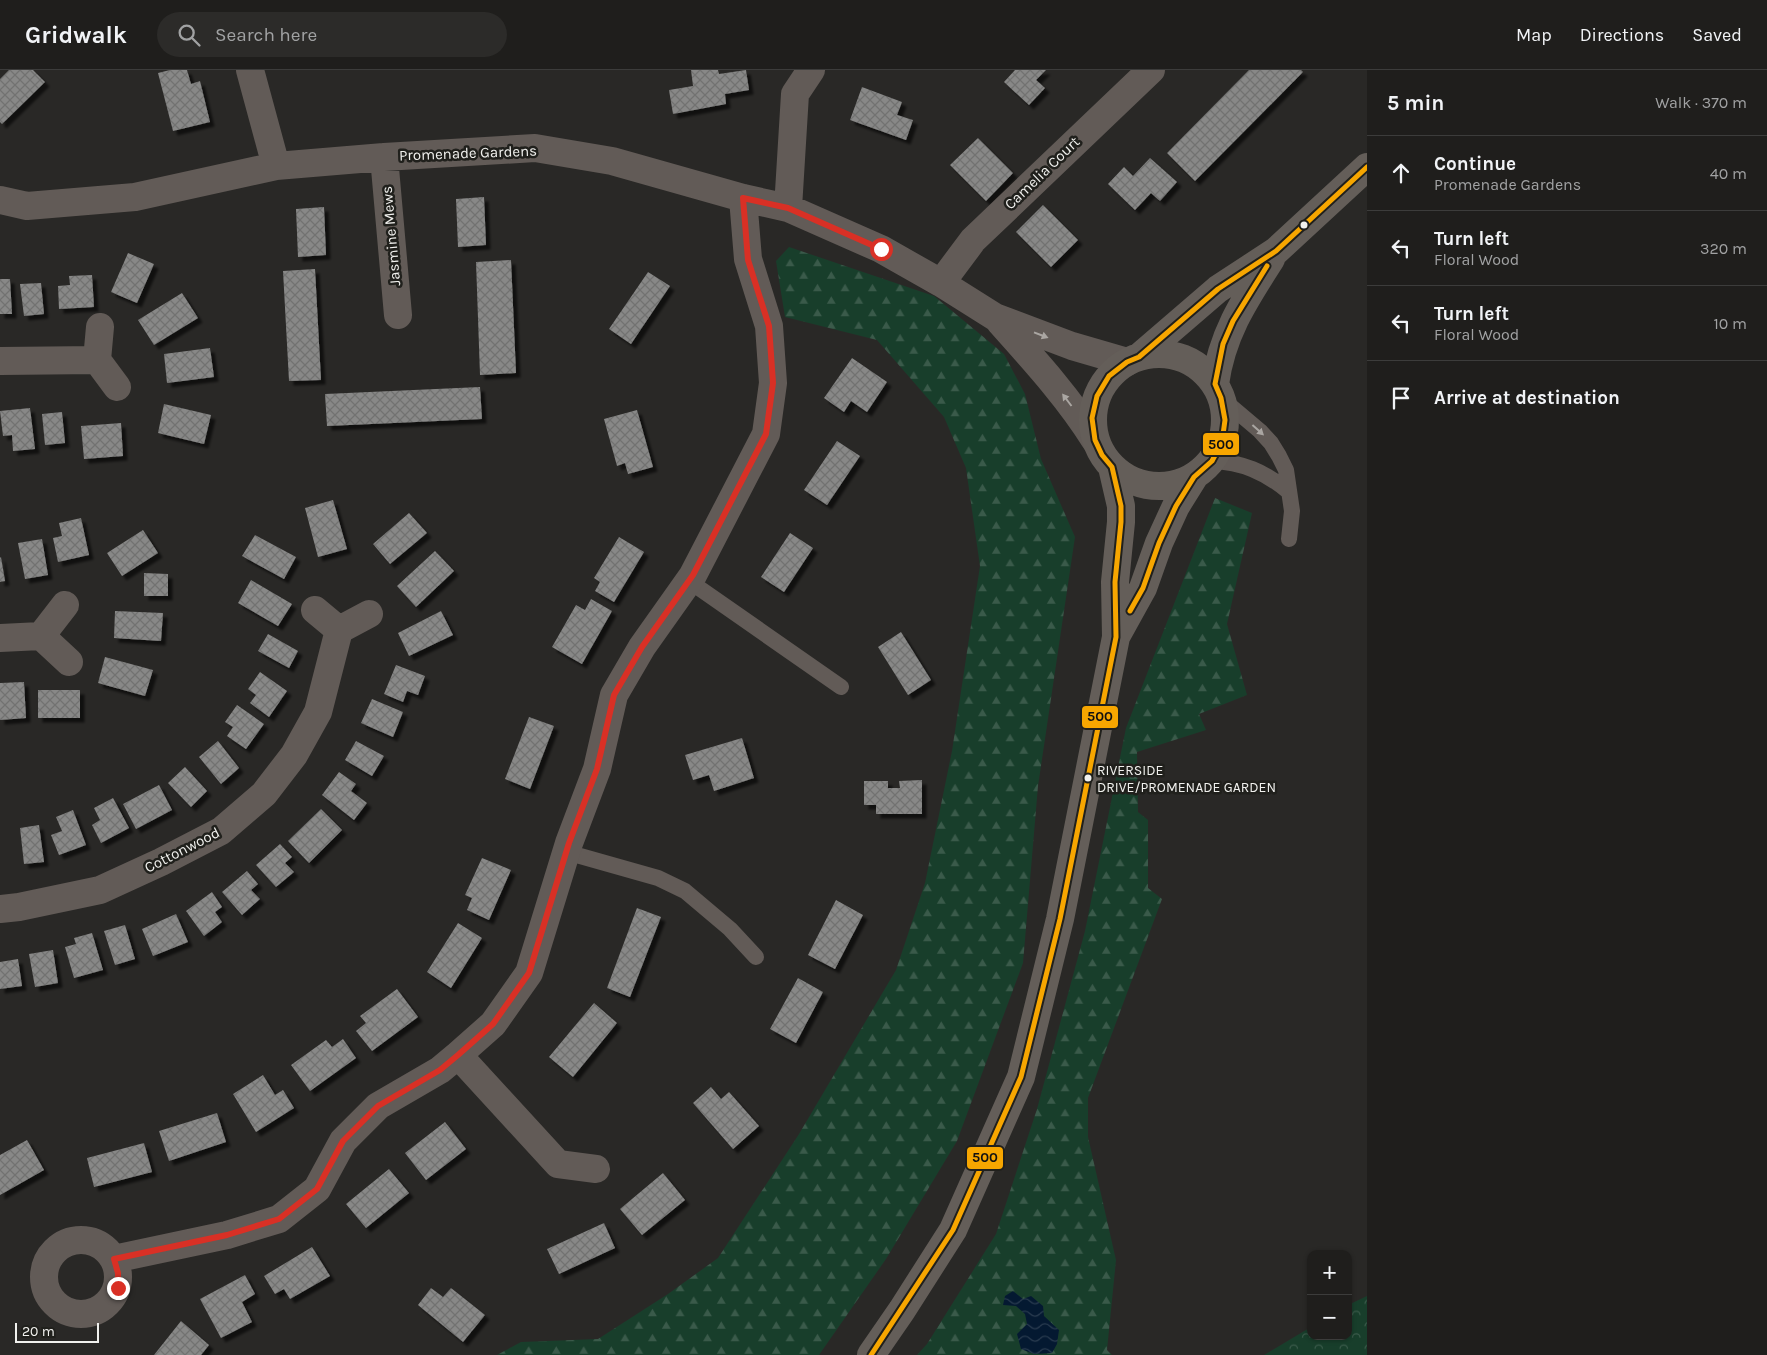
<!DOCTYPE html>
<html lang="en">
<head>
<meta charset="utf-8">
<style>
  :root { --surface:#1f1e1c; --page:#2c2b29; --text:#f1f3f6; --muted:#a1a2a3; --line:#3c3c3b }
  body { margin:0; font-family:Karla,sans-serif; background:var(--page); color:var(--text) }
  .controls { position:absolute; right:15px; bottom:15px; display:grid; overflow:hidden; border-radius:10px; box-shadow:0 1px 4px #0004 }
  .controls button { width:45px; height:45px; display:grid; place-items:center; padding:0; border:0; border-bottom:1px solid var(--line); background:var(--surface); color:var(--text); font:25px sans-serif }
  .scale { position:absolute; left:15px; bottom:12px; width:84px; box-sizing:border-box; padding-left:5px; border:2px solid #f1f1ee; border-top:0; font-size:14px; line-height:18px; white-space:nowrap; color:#f1f1ee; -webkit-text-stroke:4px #20201c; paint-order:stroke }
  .stop { position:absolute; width:15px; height:15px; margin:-11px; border:4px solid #d93025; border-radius:50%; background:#fff }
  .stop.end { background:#d93025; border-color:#fff; box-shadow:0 1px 5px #0008 }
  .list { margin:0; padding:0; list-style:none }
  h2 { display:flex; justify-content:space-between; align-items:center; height:65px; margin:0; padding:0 20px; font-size:21px }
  h2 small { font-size:16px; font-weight:400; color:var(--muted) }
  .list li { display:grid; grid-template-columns:32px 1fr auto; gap:15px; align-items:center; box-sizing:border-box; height:75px; padding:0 20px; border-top:1px solid var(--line) }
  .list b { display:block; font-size:19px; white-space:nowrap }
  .list p { margin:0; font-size:16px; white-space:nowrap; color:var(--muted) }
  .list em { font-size:16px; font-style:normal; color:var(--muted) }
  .icon { flex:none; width:28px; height:28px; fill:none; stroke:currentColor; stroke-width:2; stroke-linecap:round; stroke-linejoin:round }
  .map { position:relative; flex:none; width:1367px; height:1285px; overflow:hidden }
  header { display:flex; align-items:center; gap:30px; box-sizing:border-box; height:70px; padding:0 25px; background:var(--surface); border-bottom:1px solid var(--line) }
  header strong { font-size:24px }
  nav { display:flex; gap:28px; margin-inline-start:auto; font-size:18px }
  .search { width:350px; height:45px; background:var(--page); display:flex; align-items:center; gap:12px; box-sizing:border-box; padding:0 18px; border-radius:28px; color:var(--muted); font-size:19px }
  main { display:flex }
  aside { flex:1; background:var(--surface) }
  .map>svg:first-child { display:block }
  .forest { fill:url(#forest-firs) }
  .park { fill:url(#park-crowns) }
  .water { fill:url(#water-waves) }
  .building { fill:url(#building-cross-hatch); filter:url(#shadow) }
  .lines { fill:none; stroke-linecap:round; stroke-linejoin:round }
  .lane { stroke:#625b57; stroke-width:16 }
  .street { stroke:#625b57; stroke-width:28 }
  .secondary { stroke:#645e59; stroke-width:28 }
  .bus-1-casing { stroke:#20201c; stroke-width:9 }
  .bus-1 { stroke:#f7a600; stroke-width:5 }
  .oneway { fill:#aaa6a2 }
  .route { stroke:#d93025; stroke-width:6 }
  .bus-dot { fill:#f1f1ee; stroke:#20201c; stroke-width:2 }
  .labels { text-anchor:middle; stroke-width:5; stroke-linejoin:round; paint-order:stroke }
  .bus-label { font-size:14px; fill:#f1f1ee; stroke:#20201c; text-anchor:start }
  .street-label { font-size:15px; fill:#f1f1ee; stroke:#20201c }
  .line-badge { stroke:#20201c; stroke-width:2 }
  .pale-badge-label { font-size:14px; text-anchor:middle; font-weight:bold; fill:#111 }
</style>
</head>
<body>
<header>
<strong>Gridwalk</strong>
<div class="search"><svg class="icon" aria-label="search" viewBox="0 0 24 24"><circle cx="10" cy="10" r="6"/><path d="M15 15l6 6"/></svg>Search here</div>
<nav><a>Map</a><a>Directions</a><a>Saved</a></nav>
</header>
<main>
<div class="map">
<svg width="1367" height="1285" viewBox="0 0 1367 1285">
  <defs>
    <pattern id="forest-firs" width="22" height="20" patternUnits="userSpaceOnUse" patternTransform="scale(1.25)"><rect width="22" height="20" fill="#183e2b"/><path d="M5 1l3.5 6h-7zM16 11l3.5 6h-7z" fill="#3a5a4a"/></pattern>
    <pattern id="park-crowns" width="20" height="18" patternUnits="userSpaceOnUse" patternTransform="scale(1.25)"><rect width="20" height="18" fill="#183e2b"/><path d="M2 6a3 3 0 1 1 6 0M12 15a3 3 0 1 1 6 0" fill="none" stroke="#3a5a4a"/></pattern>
    <pattern id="water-waves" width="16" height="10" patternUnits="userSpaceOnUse" patternTransform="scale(1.25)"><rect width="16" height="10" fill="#041931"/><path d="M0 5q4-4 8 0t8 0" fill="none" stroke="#293b4f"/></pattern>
    <pattern id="building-cross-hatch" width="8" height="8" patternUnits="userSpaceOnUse" patternTransform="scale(1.25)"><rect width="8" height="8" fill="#888887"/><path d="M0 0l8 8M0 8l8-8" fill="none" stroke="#727271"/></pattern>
    <filter id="shadow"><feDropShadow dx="4.5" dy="4.5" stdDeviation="1" flood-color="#0009"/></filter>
  </defs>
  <rect width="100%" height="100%" fill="#292826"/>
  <!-- forest -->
  <path class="forest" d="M 789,177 L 934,226 L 1004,284 L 1025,324 L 1041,389 L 1075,467 L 1038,716 L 1023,893 L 957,1071 L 886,1189 L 819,1285 L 497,1285 L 521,1272 L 598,1269 L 668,1224 L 718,1188 L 799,1064 L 896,900 L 925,813 L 952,681 L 980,496 L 966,398 L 944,347 L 877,270 L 785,247 L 776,191 Z
    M 1215,428 L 1252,443 L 1227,554 L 1247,625 L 1199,644 L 1206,660 L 1137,682 L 1138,742 L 1148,750 L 1148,818 L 1162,829 L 1088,1028 L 1088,1067 L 1116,1190 L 1107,1280 L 1112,1285 L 917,1285 L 927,1274 L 996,1164 L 1037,1039 L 1085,861 L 1126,658 Z"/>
  <!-- park -->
  <path class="park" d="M 1367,1226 L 1367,1285 L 1264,1285 L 1311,1257 L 1311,1266 L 1348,1266 L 1348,1235 Z"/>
  <!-- water -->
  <path class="water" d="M 1013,1221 L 1023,1229 L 1031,1226 L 1043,1236 L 1044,1246 L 1059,1260 L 1057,1274 L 1052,1283 L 1034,1284 L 1021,1279 L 1017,1264 L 1027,1254 L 1025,1244 L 1016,1236 L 1003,1235 L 1005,1226 Z"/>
  <!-- building -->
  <path class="building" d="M 9,0 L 33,0 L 45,12 L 2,54 L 0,52 L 0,9 Z
    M 170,0 L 187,0 L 191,14 L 200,11 L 210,52 L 173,61 L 158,3 Z
    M 691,0 L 718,0 L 719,4 L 746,0 L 749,20 L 725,24 L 726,34 L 673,44 L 669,20 L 693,16 Z
    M 1015,0 L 1046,0 L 1036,10 L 1045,18 L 1029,35 L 1004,12 Z
    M 1249,0 L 1301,0 L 1303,2 L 1195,111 L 1167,83 Z
    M 862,17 L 902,32 L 897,45 L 913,50 L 906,70 L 850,50 Z
    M 978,68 L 1013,103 L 986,131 L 950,95 Z
    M 1150,88 L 1177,112 L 1160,131 L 1151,123 L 1135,140 L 1108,114 L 1124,97 L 1133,106 Z
    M 484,127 L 486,175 L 458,177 L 456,129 Z
    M 1043,135 L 1078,170 L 1051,197 L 1016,162 Z
    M 324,137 L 326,185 L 298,187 L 296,139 Z
    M 128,183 L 154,194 L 137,233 L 111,222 Z
    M 511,190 L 516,303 L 480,305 L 476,192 Z
    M 315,199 L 321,310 L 289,311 L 283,201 Z
    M 648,202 L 670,216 L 631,274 L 609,259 Z
    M 92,205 L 94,237 L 59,239 L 58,216 L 70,215 L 69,206 Z
    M 0,209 L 10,209 L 12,244 L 0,244 Z
    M 41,213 L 44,244 L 24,246 L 20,214 Z
    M 182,223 L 198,248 L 154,275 L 138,250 Z
    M 210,278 L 214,307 L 167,313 L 164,284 Z
    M 852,288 L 887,312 L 867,342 L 851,331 L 844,342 L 824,328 Z
    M 480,317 L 482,349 L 327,356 L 325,324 Z
    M 164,334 L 211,345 L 204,374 L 158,363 Z
    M 30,338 L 35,379 L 13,381 L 12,365 L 3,366 L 0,341 Z
    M 637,340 L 653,397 L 628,404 L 625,393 L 617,396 L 604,349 Z
    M 62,342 L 65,373 L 45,375 L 42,344 Z
    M 121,353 L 123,386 L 84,389 L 81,356 Z
    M 837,371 L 860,386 L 827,435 L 804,420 Z
    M 333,430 L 347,479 L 318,487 L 305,438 Z
    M 409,443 L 427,463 L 390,494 L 373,474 Z
    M 81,448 L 89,485 L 58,492 L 53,468 L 62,466 L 59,453 Z
    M 143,460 L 158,483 L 122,506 L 107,483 Z
    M 790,463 L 813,478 L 784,522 L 761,507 Z
    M 255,465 L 296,487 L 284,509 L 242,486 Z
    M 619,467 L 644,482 L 614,532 L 595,521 L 600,512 L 594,508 Z
    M 42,469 L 48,505 L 25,509 L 18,473 Z
    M 435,481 L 454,501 L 416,537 L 397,516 Z
    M 1,487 L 5,511 L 0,512 L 0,488 Z
    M 144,503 L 168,504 L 168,526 L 144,526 Z
    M 251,510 L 292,534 L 278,556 L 238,533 Z
    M 591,529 L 612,541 L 582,594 L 552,577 L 576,535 L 585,540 Z
    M 115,541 L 163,543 L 161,571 L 114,568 Z
    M 441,541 L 453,565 L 409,586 L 398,563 Z
    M 901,562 L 931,610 L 908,625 L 878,577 Z
    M 268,564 L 298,581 L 289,598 L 258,581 Z
    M 105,587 L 153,600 L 145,626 L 98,613 Z
    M 396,595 L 425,606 L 418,625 L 407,621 L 403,632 L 384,624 Z
    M 260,602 L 287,621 L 269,647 L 250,633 L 256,625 L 248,619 Z
    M 24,612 L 26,648 L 0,650 L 0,613 Z
    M 38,620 L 80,620 L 80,648 L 38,648 Z
    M 372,629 L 403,642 L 393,667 L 361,653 Z
    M 237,635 L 264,654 L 246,679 L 227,666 L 233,657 L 225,652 Z
    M 529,647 L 554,656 L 530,719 L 505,709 Z
    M 742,668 L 754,708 L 714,721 L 709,705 L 693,710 L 685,685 Z
    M 218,671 L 239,698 L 221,714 L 199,687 Z
    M 356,671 L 384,686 L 372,706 L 345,690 Z
    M 185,697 L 207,721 L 191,737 L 168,713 Z
    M 339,702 L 356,714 L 351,721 L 367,733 L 354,750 L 322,725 Z
    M 922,710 L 922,744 L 876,744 L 876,735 L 864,735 L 864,711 L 888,711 L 888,718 L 900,718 L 899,711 Z
    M 159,715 L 172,740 L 136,759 L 123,734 Z
    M 113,728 L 129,758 L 101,773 L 92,755 L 100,750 L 94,738 Z
    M 321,739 L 342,760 L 309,793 L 288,771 Z
    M 73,740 L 86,775 L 59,785 L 51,765 L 62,761 L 56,747 Z
    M 39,755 L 44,792 L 24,794 L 20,758 Z
    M 280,774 L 292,787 L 285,793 L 294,802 L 276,817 L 256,795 Z
    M 482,788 L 511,800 L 489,850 L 467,840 L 472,828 L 465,825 Z
    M 247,801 L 258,814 L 251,820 L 260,829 L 242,845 L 222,822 Z
    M 212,822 L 222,837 L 215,842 L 222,852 L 204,866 L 186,841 Z
    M 836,830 L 863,845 L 835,899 L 808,885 Z
    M 637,838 L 661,847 L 630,927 L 607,918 Z
    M 176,844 L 188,872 L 153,886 L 142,859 Z
    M 458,853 L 482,868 L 451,918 L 427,902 Z
    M 125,855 L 135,889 L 115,895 L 104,861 Z
    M 92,863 L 103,900 L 74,908 L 65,877 L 76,874 L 74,868 Z
    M 53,880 L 58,913 L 35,917 L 29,884 Z
    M 18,889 L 22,916 L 0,919 L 0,892 Z
    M 798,908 L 823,922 L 796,973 L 770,959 Z
    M 397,919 L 418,947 L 372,981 L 356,961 L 366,953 L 360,946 Z
    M 594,933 L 617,953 L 573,1007 L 549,987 Z
    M 343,969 L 356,988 L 310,1021 L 291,995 L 326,970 L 332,977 Z
    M 263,1005 L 275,1025 L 283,1020 L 294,1038 L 256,1062 L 233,1024 Z
    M 711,1017 L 721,1029 L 729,1022 L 759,1056 L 733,1079 L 693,1033 Z
    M 217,1043 L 226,1072 L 169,1091 L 159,1061 Z
    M 445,1052 L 466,1079 L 426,1110 L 405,1083 Z
    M 27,1070 L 44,1100 L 0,1125 L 0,1085 Z
    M 144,1073 L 152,1102 L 94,1117 L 87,1088 Z
    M 389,1099 L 409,1123 L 366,1158 L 346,1134 Z
    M 663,1103 L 685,1130 L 642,1165 L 620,1139 Z
    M 604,1153 L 615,1178 L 559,1204 L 547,1179 Z
    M 312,1177 L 330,1206 L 290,1229 L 284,1219 L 275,1224 L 264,1206 Z
    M 245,1205 L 255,1224 L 242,1232 L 252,1252 L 221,1268 L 200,1229 Z
    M 431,1218 L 443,1227 L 451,1218 L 485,1245 L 463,1272 L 418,1235 Z
    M 181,1251 L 209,1275 L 201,1285 L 154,1285 Z"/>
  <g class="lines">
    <!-- lane -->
    <path class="lane" d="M 1221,328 L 1260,361 L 1271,373 L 1279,386 L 1286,400 L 1292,441 L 1289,469
      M 1212,391 C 1242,392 1265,402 1288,421
      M 689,511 L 841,617
      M 566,782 L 658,808 L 685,821 L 730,859 L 756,887"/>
    <!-- street -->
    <path class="street" d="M 250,0 L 276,96
      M 384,87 L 398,245
      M 0,130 L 27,136 L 135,127 L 276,96 L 384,87 L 535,78 L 612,91 L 743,128 L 788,138 L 881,179 L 941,213 L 995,247 L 1072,276 L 1127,292
      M 788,138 L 795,24 L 811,0
      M 941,213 L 973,170 L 1151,0
      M 1000,252 C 1034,290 1068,327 1095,370
      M 97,290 L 100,257
      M 0,291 L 97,290 L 117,317
      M 315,540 L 339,560
      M 41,566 L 65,535
      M 0,568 L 41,566 L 69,592
      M 0,839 L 19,837 L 100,820 L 161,792 L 221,761 L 264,724 L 294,685 L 318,642 L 339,560 L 369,544
      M 458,985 L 558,1094 L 596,1099
      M44 1207a37 37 0 1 1 74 0a37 37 0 1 1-74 0Z
      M 114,1189 L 227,1165 L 279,1149 L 317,1119 L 343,1071 L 378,1036 L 440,1000 L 458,985 L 493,954 L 529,903 L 569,773 L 597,699 L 614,625 L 642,577 L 693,505 L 766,364 L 773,313 L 769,256 L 748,189 L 743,128"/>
    <!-- secondary -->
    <path class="secondary" d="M1093 350a66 66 0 1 1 132 0a66 66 0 1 1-132 0Z
      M 1139,287 L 1218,219 L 1276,181 L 1367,97
      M 1215,314 C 1222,264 1244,231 1271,189
      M 1117,565 L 1143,518 L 1159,473 L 1176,436 L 1194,407
      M 871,1285 L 902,1240 L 953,1160 L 1021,1007 L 1060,849 L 1116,567 L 1115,512 L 1121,452 L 1121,436 L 1112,397"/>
    <defs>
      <path id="bus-1" d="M 1130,541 L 1143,518 L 1159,473 L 1176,436 L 1194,407 L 1212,391 L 1222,372 L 1225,350 L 1221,328 L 1215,314 L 1223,274 L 1233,251 L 1267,196
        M 871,1285 L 953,1160 L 1021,1007 L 1060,849 L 1116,567 L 1115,512 L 1121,452 L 1121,436 L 1112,397 L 1102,385 L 1095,370 L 1092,348 L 1097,326 L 1109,306 L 1127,292 L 1139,287 L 1218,219 L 1276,181 L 1367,97"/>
    </defs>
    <!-- bus-1 casing -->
    <use href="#bus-1" class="bus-1-casing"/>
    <!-- bus-1 -->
    <use href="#bus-1" class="bus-1"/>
  </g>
  <!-- one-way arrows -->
  <defs><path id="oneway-solid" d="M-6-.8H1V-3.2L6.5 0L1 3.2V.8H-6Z" transform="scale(1.25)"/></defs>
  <g class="oneway">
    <use href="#oneway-solid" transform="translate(1041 265) rotate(21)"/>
    <use href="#oneway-solid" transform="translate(1067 330) rotate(-127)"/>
    <use href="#oneway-solid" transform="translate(1258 360) rotate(42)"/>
  </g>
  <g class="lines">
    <!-- route -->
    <path class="route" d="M 118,1218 L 118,1203 L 114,1189 L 227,1165 L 279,1149 L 317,1119 L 343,1071 L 378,1036 L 440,1000 L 458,985 L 493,954 L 529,903 L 569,773 L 597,699 L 614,625 L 642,577 L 693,505 L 766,364 L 773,313 L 769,256 L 748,190 L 743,128 L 788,138 L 881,179"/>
  </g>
  <!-- markers -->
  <g class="bus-dot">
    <circle cx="1304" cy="155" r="4.5"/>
    <circle cx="1088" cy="708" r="4.5"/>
  </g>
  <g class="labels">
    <!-- bus labels -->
    <g class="bus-label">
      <text x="1097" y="705">RIVERSIDE<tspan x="1097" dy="17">DRIVE/PROMENADE GARDEN</tspan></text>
    </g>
    <!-- street labels -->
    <g class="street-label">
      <text transform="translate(468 83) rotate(-2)" y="5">Promenade Gardens</text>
      <text transform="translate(1042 103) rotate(-44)" y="5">Camelia Court</text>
      <text transform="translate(391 166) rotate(-95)" y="5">Jasmine Mews</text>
      <text transform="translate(182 780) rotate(-27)" y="5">Cottonwood</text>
    </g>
  </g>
  <g class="line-badge">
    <rect x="1202" y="362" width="38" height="24" rx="5" fill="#f7a600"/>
    <rect x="1081" y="635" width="38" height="24" rx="5" fill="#f7a600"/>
    <rect x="966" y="1076" width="38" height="24" rx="5" fill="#f7a600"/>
  </g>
  <g class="pale-badge-label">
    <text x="1221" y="379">500</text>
    <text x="1100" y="651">500</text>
    <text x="985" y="1092">500</text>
  </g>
</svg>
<div class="controls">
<button>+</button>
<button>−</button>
</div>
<div class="scale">20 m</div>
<div class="stop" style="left:881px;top:179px"></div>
<div class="stop end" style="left:118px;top:1218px"></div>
</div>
<aside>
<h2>5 min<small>Walk · 370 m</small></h2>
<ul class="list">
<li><svg class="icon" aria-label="ahead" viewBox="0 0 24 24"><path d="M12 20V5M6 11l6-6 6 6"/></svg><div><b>Continue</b><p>Promenade Gardens</p></div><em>40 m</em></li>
<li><svg class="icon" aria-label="left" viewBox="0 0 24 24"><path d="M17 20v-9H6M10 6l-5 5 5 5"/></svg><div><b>Turn left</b><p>Floral Wood</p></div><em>320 m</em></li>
<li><svg class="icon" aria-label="left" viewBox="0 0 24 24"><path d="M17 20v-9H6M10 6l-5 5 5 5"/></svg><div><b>Turn left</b><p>Floral Wood</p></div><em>10 m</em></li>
<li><svg class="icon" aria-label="arrive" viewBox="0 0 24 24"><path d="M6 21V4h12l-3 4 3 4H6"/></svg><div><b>Arrive at destination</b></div></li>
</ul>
</aside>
</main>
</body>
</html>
